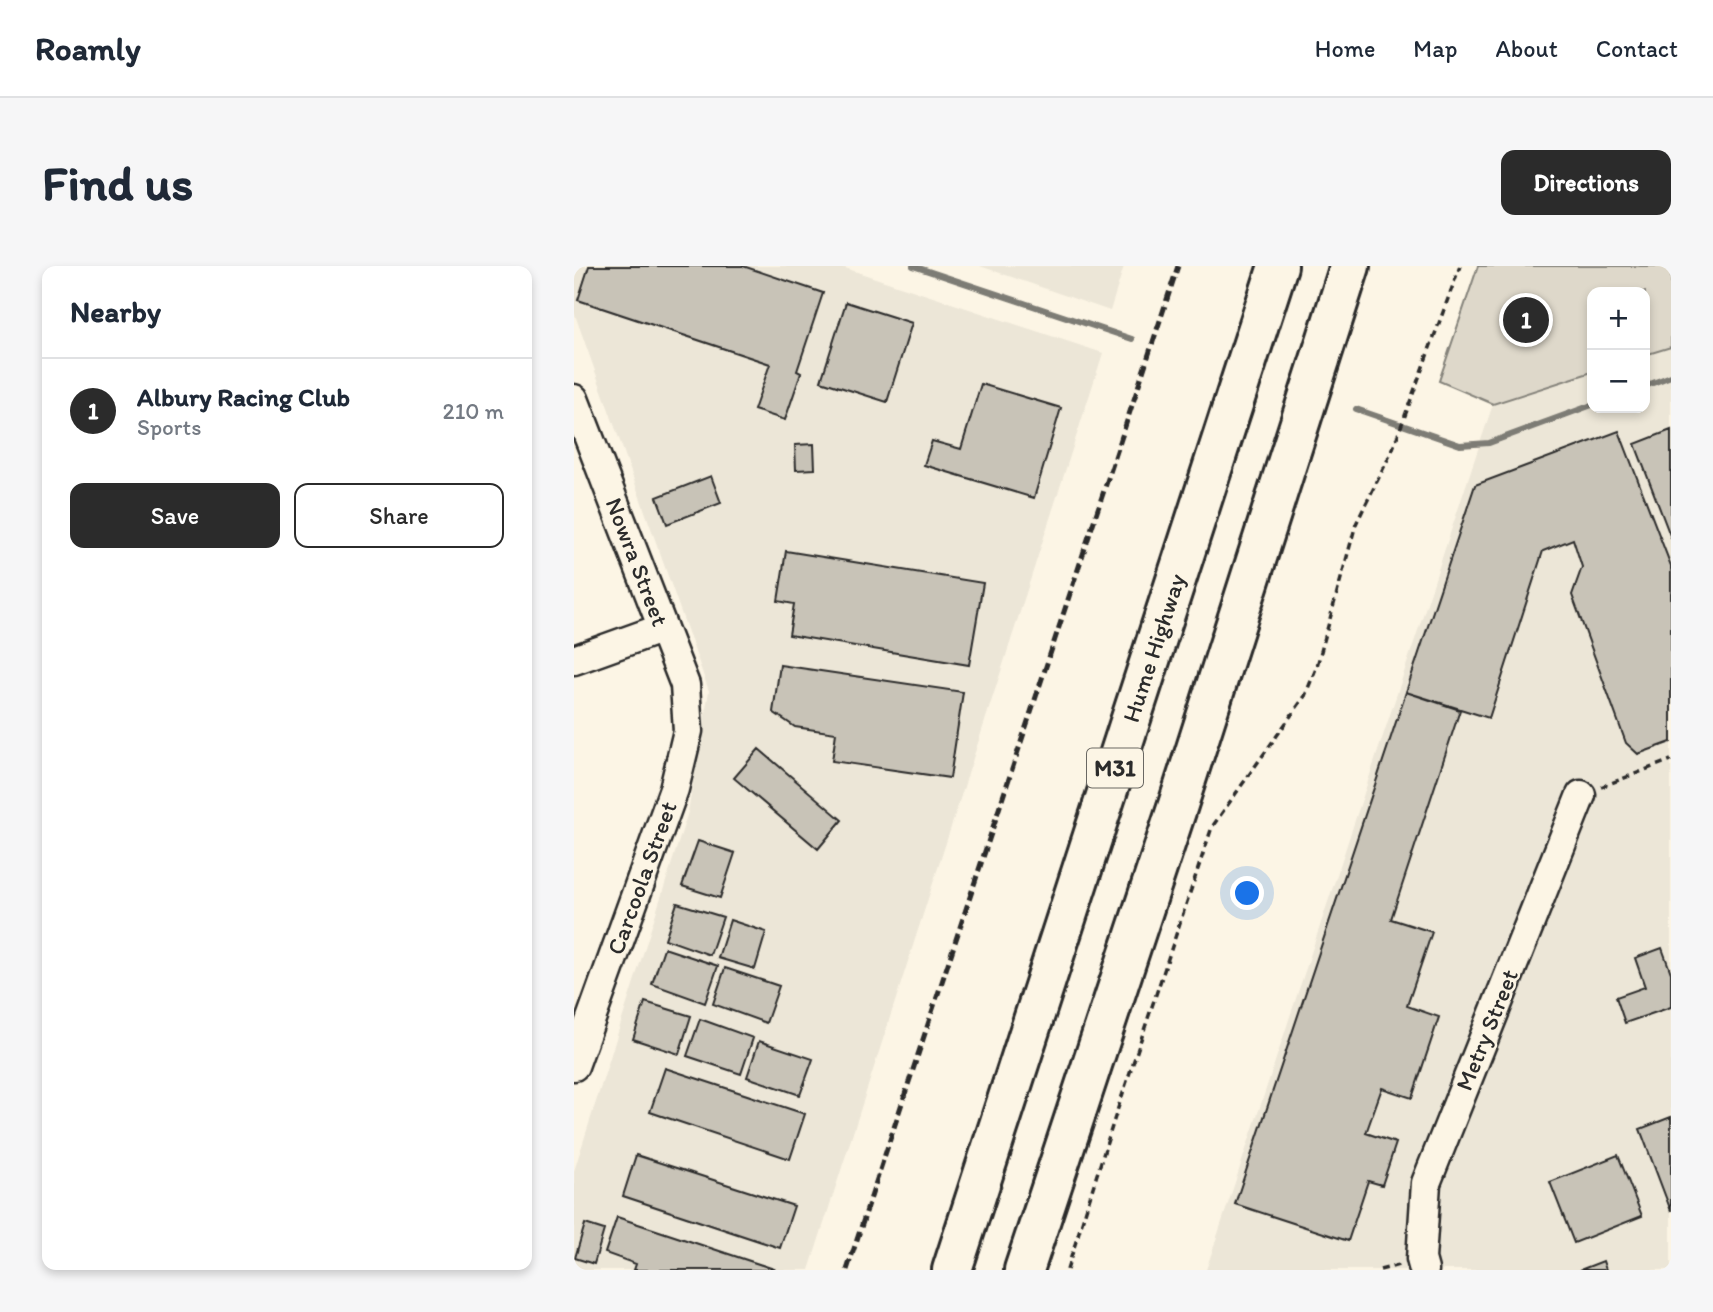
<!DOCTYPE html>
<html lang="en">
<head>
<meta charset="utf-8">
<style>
  :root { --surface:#fff; --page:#f6f6f7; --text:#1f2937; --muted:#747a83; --line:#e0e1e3; --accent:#2b2b2b }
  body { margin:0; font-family:Itim,sans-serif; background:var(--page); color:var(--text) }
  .controls { position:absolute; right:21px; top:21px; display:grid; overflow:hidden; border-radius:14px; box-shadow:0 4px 10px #0003 }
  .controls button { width:63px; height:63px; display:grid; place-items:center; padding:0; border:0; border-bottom:2px solid var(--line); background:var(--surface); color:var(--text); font:35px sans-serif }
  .you { position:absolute; left:674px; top:628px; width:24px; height:24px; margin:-18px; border:5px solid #fff; border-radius:50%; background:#1a73e8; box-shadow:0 0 0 10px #1a73e833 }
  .badge { display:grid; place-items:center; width:46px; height:46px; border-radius:50%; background:var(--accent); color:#fff; font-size:23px; font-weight:700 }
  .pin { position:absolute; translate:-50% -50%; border:4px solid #fff; box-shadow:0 2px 7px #0006 }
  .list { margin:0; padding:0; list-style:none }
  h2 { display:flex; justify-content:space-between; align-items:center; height:91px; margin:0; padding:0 28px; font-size:30px }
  h2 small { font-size:23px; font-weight:400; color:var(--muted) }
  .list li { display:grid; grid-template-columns:46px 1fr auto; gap:21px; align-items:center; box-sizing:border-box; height:105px; padding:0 28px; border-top:2px solid var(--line) }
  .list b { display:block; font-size:26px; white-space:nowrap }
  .list p { margin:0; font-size:23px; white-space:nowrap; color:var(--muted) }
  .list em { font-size:23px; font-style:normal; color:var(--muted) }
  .actions { display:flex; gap:14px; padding:21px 28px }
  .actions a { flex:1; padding:16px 0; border:2px solid var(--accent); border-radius:14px; text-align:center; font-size:24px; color:var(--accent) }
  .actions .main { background:var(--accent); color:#fff }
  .map { position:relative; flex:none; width:1097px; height:1004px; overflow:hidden; border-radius:14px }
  header { display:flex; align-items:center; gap:42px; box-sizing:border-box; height:98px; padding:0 35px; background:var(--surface); border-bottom:2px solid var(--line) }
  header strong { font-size:33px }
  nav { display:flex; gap:38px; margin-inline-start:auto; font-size:24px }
  .intro { display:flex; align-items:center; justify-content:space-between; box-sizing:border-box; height:168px; padding:0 42px }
  h1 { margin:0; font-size:49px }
  .button { padding:18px 32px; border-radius:14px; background:var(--accent); color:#fff; font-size:24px; font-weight:700 }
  main { display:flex; gap:42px; padding:0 42px }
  aside { flex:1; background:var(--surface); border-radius:14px; box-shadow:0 4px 10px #0003 }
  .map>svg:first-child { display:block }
  .built { fill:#ece6d7 }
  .green { fill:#ded8ca; stroke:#84827a; stroke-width:2 }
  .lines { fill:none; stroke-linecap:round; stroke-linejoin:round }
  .stream { stroke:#7d7b74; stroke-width:6 }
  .building { fill:#c8c3b7; stroke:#2b2b2b; stroke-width:2 }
  .minor-casing { stroke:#2b2b2b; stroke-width:33 }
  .highway-casing { stroke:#2b2b2b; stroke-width:44 }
  .path { stroke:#2b2b2b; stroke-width:3.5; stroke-dasharray:7 5; stroke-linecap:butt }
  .minor { stroke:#fcf5e5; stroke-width:28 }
  .highway { stroke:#fcf5e5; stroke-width:38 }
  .rail { stroke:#2b2b2b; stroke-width:5; stroke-dasharray:10 5; stroke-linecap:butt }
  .labels { text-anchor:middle; stroke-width:5; stroke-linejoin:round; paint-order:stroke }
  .shield { fill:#fcf5e5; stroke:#6a6863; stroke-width:2 }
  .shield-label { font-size:23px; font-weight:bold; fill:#2b2b2b }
  .street-label { font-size:24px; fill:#2b2b2b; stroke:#fcf5e5 }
</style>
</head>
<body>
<header>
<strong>Roamly</strong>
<nav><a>Home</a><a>Map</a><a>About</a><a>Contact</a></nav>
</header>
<div class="intro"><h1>Find us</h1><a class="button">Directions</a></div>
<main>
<aside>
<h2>Nearby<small></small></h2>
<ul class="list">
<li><span class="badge">1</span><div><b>Albury Racing Club</b><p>Sports</p></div><em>210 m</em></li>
</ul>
<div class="actions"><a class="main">Save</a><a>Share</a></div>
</aside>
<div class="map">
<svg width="1097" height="1004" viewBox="0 0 1097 1004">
  <rect width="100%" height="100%" fill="#fcf5e5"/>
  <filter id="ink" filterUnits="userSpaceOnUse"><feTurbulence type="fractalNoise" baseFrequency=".0143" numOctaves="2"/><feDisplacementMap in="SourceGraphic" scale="14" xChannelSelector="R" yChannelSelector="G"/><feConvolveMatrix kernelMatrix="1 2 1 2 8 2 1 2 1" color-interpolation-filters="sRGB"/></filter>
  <g filter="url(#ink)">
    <!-- built -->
    <path class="built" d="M 0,0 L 265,0 L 529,87 L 235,1004 L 0,1004 L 0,905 L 114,546 L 135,425 L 0,46 Z
      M 406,0 L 550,0 L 536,45 Z
      M 1097,81 L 1097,1004 L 632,1004 L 919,138 L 1018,106 L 1018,142 L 1071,142 L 1071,89 Z"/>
    <!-- green -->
    <path class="green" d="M 904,0 L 1097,0 L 1097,81 L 1071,89 L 1071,26 L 1018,26 L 1018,106 L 919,138 L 865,115 Z"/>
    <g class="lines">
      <!-- stream -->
      <path class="stream" d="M 339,0 L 558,73
        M 1071,120 L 1097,110
        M 782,143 L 886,179 L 915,177 L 1018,139"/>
    </g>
    <!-- building -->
    <path class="building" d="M 15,0 L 169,0 L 249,27 L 223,105 L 227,107 L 211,154 L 180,144 L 196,98 L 4,34 Z
      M 272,36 L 338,57 L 313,136 L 247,115 Z
      M 407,118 L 487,142 L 460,232 L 350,199 L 358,175 L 387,183 Z
      M 1097,164 L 1097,272 L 1061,178 Z
      M 1045,165 L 1097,300 L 1097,476 L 1064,488 L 1052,477 L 998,329 L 1008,301 L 999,273 L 969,285 L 915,452 L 832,426 L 901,219 Z
      M 240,178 L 241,203 L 222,204 L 221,179 Z
      M 137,210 L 147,237 L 93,258 L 83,231 Z
      M 212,285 L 409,317 L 395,399 L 215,369 L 220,338 L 204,335 Z
      M 206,399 L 389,426 L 376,512 L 258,495 L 262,467 L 221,461 L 199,446 Z
      M 832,426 L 886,444 L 817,653 L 858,666 L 833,740 L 865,751 L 838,832 L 808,822 L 792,867 L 822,877 L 808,919 L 794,915 L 774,975 L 661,938 Z
      M 185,483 L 268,554 L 244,583 L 160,512 Z
      M 124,575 L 161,587 L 146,632 L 108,620 Z
      M 103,637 L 149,651 L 136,689 L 91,673 Z
      M 156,654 L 192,666 L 181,703 L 144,692 Z
      M 90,682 L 144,700 L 131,737 L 78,718 Z
      M 1088,682 L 1097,707 L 1097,741 L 1051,757 L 1042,731 L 1071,721 L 1061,692 Z
      M 151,702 L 205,720 L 192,757 L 139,738 Z
      M 71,736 L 117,750 L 105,788 L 59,773 Z
      M 126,753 L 179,772 L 167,808 L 113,790 Z
      M 185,775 L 239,793 L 226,829 L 173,811 Z
      M 91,802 L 231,848 L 216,893 L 76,846 Z
      M 1097,851 L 1097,945 L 1066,863 Z
      M 62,889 L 220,940 L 206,982 L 49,930 Z
      M 1044,889 L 1068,950 L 1000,977 L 976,916 Z
      M 43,951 L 200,1003 L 199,1004 L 60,1004 L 62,998 L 31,987 Z
      M 11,958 L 30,964 L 20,998 L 1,992 Z
      M 1029,995 L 1032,1004 L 1006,1004 Z"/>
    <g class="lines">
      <defs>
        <path id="minor" d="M 0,133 L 111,419 L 114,465 L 100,523 L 0,800
          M 0,394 L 89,362
          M 850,1004 L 847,993 L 852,917 L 1007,529"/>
        <path id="highway" d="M 378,1004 L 704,0
          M 450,1004 L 604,539 L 776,0"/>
      </defs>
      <!-- minor casing -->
      <use href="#minor" class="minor-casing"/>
      <!-- highway casing -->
      <use href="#highway" class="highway-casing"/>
      <!-- path -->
      <path class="path" d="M 1027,521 L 1097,494
        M 493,1004 L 540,854 L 638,561 L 731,430 L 743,400 L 782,258 L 818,185 L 886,0
        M 806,1004 L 825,999"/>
      <!-- minor -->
      <use href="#minor" class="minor"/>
      <!-- highway -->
      <use href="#highway" class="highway"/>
      <!-- rail -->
      <path class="rail" d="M 273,1004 L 604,0"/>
    </g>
  </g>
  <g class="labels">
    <!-- shield labels -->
    <rect class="shield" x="513" y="482.5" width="56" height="39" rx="5"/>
    <g class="shield-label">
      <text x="541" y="510">M31</text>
    </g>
    <!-- street labels -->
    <g class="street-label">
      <text transform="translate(63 296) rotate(69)" y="8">Nowra Street</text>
      <text transform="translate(580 382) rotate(-72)" y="8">Hume Highway</text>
      <text transform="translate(68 612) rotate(-70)" y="8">Carcoola Street</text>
      <text transform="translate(913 764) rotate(-68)" y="8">Metry Street</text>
    </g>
  </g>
</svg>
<div class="controls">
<button>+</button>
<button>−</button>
</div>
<div class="you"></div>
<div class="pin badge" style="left:952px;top:54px">1</div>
</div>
</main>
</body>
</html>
